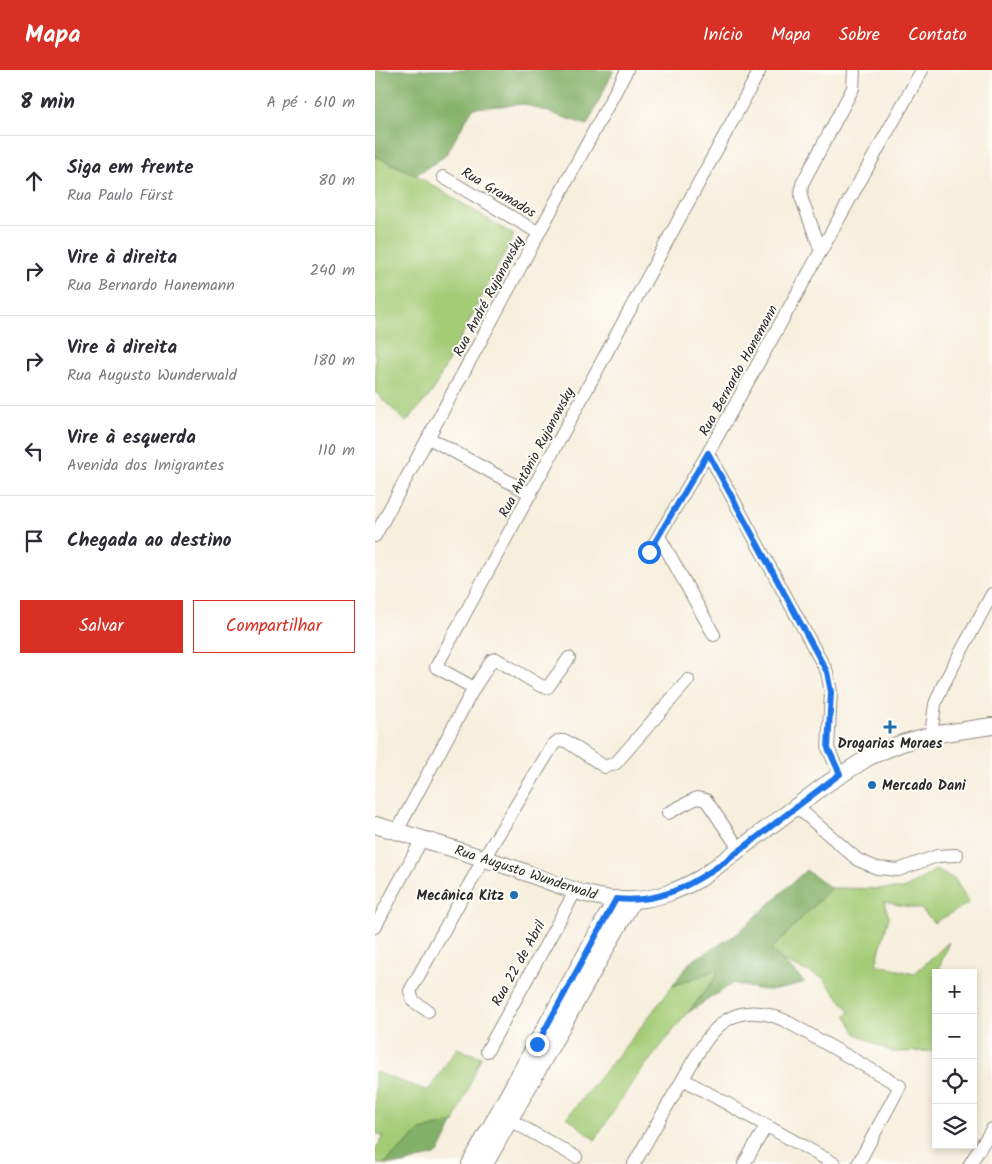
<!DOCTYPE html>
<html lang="pt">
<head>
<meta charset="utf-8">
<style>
  :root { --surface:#fff; --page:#f7f7f7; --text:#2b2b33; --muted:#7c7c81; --line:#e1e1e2; --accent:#d93025 }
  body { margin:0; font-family:Kalam,sans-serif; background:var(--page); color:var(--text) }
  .controls { position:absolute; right:15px; bottom:15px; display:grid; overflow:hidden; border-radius:0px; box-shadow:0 2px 8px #0003 }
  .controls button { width:45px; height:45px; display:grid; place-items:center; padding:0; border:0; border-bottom:1px solid var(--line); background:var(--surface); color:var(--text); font:25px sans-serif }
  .stop { position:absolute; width:15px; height:15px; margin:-11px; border:4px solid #1a73e8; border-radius:50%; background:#fff }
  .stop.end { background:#1a73e8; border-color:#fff; box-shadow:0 1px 5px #0008 }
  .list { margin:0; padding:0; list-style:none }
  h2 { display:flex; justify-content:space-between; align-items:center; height:65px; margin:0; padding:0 20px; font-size:21px }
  h2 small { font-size:16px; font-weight:400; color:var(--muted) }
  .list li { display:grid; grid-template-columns:32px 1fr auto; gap:15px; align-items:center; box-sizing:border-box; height:90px; padding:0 20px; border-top:1px solid var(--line) }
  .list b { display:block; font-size:19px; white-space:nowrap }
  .list p { margin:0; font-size:16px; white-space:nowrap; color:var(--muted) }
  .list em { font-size:16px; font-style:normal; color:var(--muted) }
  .actions { display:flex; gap:10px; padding:15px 20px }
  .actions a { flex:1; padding:11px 0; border:1px solid var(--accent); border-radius:0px; text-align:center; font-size:18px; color:var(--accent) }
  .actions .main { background:var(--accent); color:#fff }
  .icon { flex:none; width:28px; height:28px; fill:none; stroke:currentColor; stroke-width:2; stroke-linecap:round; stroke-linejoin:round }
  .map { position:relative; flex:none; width:617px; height:1094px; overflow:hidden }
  header { display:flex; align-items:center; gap:30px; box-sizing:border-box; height:70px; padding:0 25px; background:var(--accent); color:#fff }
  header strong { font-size:24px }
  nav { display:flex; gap:28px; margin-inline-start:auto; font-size:18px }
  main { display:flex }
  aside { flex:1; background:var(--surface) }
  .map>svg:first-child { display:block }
  .green { fill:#a4cc77; stroke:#687c51 }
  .forest { fill:#83b068; stroke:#576e4a }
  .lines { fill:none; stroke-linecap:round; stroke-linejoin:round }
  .minor-casing { stroke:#918d84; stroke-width:14 }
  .major-casing { stroke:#918d84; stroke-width:18 }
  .minor { stroke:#fff; stroke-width:12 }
  .major { stroke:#fff; stroke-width:16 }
  .route { stroke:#1a73e8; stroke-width:6 }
  .poi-dot { fill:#1f6fb2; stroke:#fdfcf7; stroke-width:2 }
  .labels { text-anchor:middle; stroke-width:4; stroke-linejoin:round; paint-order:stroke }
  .street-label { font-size:14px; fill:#2b2b2b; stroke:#fdfcf7 }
  .poi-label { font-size:14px; font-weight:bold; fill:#2b2b2b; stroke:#fdfcf7 }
</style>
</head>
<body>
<header>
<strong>Mapa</strong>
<nav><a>Início</a><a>Mapa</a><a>Sobre</a><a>Contato</a></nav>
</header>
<main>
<aside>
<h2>8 min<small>A pé · 610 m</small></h2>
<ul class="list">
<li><svg class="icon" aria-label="ahead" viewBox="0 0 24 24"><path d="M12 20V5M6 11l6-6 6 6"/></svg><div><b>Siga em frente</b><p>Rua Paulo Fürst</p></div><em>80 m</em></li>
<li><svg class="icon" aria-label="right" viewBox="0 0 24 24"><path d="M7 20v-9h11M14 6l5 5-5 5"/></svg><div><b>Vire à direita</b><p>Rua Bernardo Hanemann</p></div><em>240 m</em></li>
<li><svg class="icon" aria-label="right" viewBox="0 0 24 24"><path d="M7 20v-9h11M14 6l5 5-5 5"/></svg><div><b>Vire à direita</b><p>Rua Augusto Wunderwald</p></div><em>180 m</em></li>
<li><svg class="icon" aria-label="left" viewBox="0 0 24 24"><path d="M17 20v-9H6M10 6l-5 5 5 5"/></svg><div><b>Vire à esquerda</b><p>Avenida dos Imigrantes</p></div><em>110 m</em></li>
<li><svg class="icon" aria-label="arrive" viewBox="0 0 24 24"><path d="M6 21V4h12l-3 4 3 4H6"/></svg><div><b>Chegada ao destino</b></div></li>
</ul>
<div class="actions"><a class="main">Salvar</a><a>Compartilhar</a></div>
</aside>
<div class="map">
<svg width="617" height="1094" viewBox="0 0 617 1094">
  <rect width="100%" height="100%" fill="#fdfcf7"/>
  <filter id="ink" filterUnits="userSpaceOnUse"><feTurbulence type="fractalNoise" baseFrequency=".02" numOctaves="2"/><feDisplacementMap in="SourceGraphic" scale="10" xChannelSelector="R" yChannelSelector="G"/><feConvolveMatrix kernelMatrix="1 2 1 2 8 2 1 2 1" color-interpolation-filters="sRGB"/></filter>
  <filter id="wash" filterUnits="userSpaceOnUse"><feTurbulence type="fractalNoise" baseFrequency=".0096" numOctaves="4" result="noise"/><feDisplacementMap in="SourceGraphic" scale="20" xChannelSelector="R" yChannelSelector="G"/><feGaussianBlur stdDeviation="1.12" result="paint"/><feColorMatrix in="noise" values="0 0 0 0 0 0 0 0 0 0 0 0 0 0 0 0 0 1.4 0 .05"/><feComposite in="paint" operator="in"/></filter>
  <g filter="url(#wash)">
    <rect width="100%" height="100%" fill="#f7efdd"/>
    <!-- green -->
    <path class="green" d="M 0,86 L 41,105 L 139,165 L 56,324 L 31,352 L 0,322 Z
      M 561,800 L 580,809 L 594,833 L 559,853 L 546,839 L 509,832 L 514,847 L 501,894 L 539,904 L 574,872 L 564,898 L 572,903 L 561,903 L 561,981 L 517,982 L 481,964 L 471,945 L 475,941 L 448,908 L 412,893 L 396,880 L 456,818 L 529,819 Z
      M 341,900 L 342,906 L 258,1011 L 220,1070 L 192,1047 L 263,961 L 297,916 Z
      M 82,978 L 106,987 L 79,1052 L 46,1060 L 9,1094 L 0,1094 L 0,1081 L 8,1066 L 0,1063 L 0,1002 L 53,1021 Z"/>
    <!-- forest -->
    <path class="forest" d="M 0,0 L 239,0 L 212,55 L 149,34 L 98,38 L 70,86 L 41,105 L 0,86 Z
      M 431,800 L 456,818 L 396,880 L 430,912 C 399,923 390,922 358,913 L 314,942 L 342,906 L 341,900 L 297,916 L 315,892 L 362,864 Z
      M 79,1052 L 63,1084 L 28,1094 L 9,1094 L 46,1060 Z"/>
  </g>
  <g filter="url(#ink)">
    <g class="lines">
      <defs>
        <path id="minor" d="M 68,107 L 164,163
          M 446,181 L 426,127 L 427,114 L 478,18 L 479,0
          M 54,368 L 156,424
          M 0,466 L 252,0
          M 284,466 L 339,565
          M 274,482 L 333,383
          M 99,618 L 117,590 L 121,589 L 166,616 L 173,617 L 194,588
          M 556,665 L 560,634 L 568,615 L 617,524
          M 465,705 L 453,678 L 456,622 L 452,602 L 333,383 L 547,0
          M 422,737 L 483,790 L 502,798 L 523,800 L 562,786 L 582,785
          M 293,743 L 322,728 L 331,730 L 365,780
          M 22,761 L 99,618 L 61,597 L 385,0
          M 0,857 L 47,769
          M 53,941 L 38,931 L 35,921 L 109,788 L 178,675 L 183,671 L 191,671 L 230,697 L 241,693 L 313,610
          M 112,981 L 201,820
          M 308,1009 L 460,1094
          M 135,1050 L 201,1087
          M 259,1094 C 274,1067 290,1040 305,1014 C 331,969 350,923 411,951 L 525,1016 L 483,1094
          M 369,1094 L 391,1056
          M 595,1094 L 617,1059"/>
        <path id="major" d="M 0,755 C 46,768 92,783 138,798 C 175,811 218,832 258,830 C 283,829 304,820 326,808 L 450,715 L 494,687 L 527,673 L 556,665 L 617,656
          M 95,1094 L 241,829
          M 110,1094 L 258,830"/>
      </defs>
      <!-- minor casing -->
      <use href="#minor" class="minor-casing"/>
      <!-- major casing -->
      <use href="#major" class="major-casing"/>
      <!-- minor -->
      <use href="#minor" class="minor"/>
      <!-- major -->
      <use href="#major" class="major"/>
    </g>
  </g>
  <g class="lines" filter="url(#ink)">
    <!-- route -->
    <path class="route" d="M 162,974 L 241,829 C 298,836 343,797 385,765 C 411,745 438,724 465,704 L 453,678 L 456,622 L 452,602 L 333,383 L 274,482"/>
  </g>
  <!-- markers -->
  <g class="poi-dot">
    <path d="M512.5 649.5h5v5h5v5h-5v5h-5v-5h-5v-5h5z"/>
    <circle cx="497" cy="715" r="5"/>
    <circle cx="139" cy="825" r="5"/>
  </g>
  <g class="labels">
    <!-- street labels -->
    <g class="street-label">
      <text transform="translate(124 122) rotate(31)" y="5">Rua Gramados</text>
      <text transform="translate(113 226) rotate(-62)" y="5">Rua André Rujanowsky</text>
      <text transform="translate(363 300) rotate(-61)" y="5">Rua Bernardo Hanemann</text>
      <text transform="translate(161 382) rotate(-62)" y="5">Rua Antônio Rujanowsky</text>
      <text transform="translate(151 802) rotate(18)" y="5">Rua Augusto Wunderwald</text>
      <text transform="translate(143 893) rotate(-61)" y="5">Rua 22 de Abril</text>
    </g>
    <!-- poi labels -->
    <g class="poi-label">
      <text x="515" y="678">Drogarias Moraes</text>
      <text x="507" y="720" text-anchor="start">Mercado Dani</text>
      <text x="129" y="830" text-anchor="end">Mecânica Kitz</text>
    </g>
  </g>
</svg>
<div class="controls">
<button>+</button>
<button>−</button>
<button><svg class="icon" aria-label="locate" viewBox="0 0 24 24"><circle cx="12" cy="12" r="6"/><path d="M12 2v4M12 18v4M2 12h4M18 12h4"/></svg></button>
<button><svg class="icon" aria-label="layers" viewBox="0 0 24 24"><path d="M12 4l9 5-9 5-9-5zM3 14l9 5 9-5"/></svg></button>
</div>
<div class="stop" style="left:274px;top:482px"></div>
<div class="stop end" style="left:162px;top:974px"></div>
</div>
</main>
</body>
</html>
